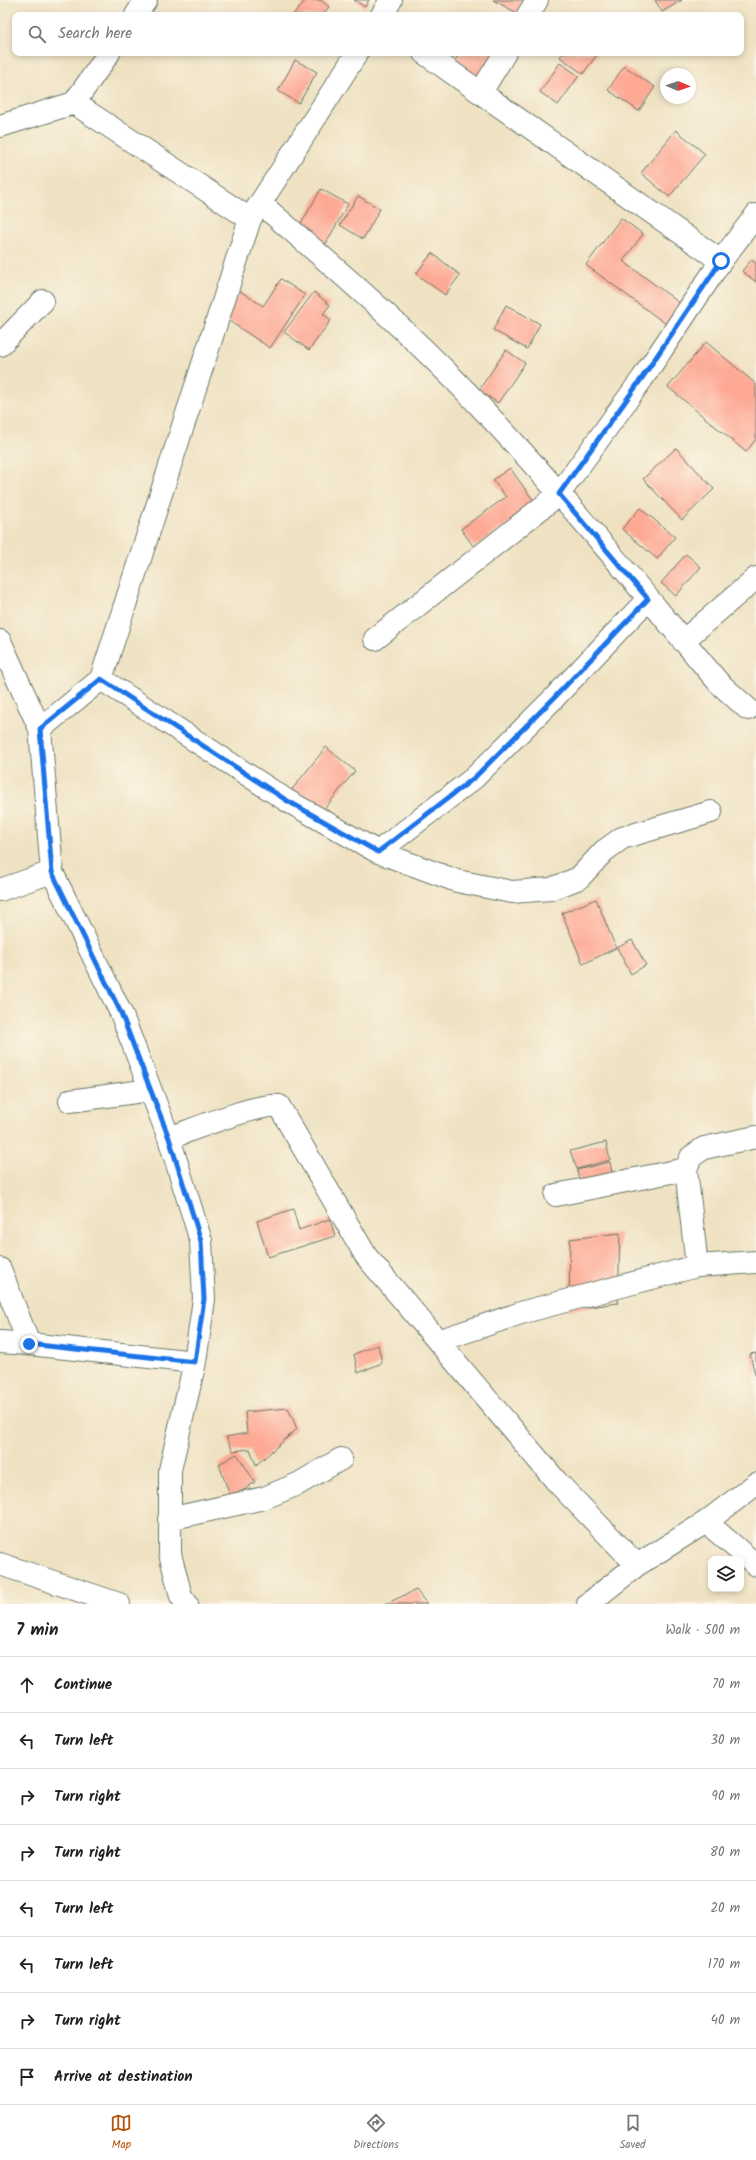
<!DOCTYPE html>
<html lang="en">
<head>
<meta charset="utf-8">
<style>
  :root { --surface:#fff; --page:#f6f6f6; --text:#202124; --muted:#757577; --line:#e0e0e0; --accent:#b45309 }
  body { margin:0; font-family:Kalam,sans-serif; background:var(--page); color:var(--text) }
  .controls { position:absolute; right:12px; bottom:12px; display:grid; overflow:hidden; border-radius:8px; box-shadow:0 2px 6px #0003 }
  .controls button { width:36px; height:36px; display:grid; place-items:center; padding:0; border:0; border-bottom:1px solid var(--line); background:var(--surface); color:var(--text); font:20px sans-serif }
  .compass { position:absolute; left:660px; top:68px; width:36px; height:36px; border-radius:50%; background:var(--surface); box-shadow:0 2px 6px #0003; rotate:92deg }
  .stop { position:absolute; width:12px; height:12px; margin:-9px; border:3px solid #1a73e8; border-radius:50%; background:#fff }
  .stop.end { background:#1a73e8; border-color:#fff; box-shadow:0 1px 4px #0008 }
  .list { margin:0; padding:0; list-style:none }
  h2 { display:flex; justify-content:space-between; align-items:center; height:52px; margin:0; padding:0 16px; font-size:17px }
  h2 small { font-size:13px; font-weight:400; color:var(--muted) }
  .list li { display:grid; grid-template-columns:26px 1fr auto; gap:12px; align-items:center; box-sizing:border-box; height:56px; padding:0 16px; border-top:1px solid var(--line) }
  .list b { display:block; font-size:15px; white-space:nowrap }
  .list em { font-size:13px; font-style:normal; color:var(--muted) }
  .icon { flex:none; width:22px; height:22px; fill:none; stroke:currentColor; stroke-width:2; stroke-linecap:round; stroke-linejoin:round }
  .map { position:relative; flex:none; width:756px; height:1604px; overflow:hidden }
  .search { position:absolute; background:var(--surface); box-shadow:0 2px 6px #0003; left:12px; right:12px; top:12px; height:44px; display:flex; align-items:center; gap:10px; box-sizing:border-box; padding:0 14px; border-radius:8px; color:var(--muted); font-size:15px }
  .sheet { height:500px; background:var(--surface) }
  nav { display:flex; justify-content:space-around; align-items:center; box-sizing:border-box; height:56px; border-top:1px solid var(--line); background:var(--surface); font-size:11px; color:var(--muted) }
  nav a { display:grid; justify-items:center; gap:2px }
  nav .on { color:var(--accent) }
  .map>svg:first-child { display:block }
  .building { fill:#fda994 }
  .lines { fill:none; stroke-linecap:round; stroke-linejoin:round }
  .minor-casing { stroke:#687766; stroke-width:24 }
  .minor { stroke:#fff; stroke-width:22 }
  .route { stroke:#1a73e8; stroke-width:5 }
</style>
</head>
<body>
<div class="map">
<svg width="756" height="1604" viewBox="0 0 756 1604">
  <rect width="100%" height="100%" fill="#fcf5e5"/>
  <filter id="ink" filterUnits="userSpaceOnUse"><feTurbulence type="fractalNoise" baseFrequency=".025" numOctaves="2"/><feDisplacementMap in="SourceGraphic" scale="8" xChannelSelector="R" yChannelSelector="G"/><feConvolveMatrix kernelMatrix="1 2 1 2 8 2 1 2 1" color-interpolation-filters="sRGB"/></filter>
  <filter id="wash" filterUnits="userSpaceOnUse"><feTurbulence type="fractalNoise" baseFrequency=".012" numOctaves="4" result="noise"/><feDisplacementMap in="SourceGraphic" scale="16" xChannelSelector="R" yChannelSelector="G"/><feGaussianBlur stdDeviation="0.9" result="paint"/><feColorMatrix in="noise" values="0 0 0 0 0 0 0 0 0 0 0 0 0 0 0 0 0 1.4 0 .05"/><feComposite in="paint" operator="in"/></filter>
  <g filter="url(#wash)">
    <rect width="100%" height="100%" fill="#efe2c3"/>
    <g id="blocks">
      <!-- building -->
      <path class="building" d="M 306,0 L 321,0 L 329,7 L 322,15 L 293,15 Z
        M 354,0 L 369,0 L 365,7 Z
        M 493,0 L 527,0 L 519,14 Z
        M 655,0 L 682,0 L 662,12 Z
        M 460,53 L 496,53 L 479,81 L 452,64 Z
        M 563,53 L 598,53 L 583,74 L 560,57 Z
        M 295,60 L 317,72 L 299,103 L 278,91 Z
        M 560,63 L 579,76 L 558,105 L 540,92 Z
        M 624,66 L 655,87 L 639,111 L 608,90 Z
        M 676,130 L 705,154 L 669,197 L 641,173 Z
        M 321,189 L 348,204 L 325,245 L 298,229 Z
        M 358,196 L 380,209 L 363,239 L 340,225 Z
        M 621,218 L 643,234 L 623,261 L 685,307 L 670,327 L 586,265 Z
        M 432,253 L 460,275 L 445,295 L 416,274 Z
        M 751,260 L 756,263 L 756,282 L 742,271 Z
        M 281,279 L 305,295 L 270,348 L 223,317 L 240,291 L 263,306 Z
        M 314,292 L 330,305 L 323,314 L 331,320 L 309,350 L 284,332 Z
        M 506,305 L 540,324 L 527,349 L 493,330 Z
        M 706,342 L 756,384 L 756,439 L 746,452 L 668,387 Z
        M 506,350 L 525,363 L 498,403 L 479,390 Z
        M 676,448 L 714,489 L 682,520 L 643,479 Z
        M 510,468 L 536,504 L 474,547 L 461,529 L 506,497 L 493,480 Z
        M 640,508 L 675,537 L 657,559 L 622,529 Z
        M 686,554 L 701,567 L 676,596 L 661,583 Z
        M 326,747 L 355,771 L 318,817 L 289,793 Z
        M 596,899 L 616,948 L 583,964 L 562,913 Z
        M 632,940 L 646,965 L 631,974 L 617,948 Z
        M 606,1142 L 610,1160 L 577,1169 L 570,1151 Z
        M 610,1162 L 613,1178 L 580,1184 L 577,1170 Z
        M 293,1209 L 299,1230 L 330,1219 L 335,1236 L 268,1257 L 257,1221 Z
        M 620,1233 L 618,1303 L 569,1310 L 570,1239 Z
        M 378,1345 L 382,1363 L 358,1373 L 354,1354 Z
        M 756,1353 L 756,1375 L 755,1375 L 750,1354 Z
        M 288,1408 L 297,1429 L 256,1465 L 250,1449 L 233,1451 L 226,1437 L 247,1433 L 245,1412 Z
        M 237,1454 L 255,1482 L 231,1499 L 219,1464 Z
        M 416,1590 L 427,1604 L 385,1604 Z"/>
    </g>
  </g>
  <g filter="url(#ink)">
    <use href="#blocks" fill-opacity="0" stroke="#687766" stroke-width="1"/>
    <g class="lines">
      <defs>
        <path id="minor" d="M 136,15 L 146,0
          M 382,15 L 391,0
          M 528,15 L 537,0
          M 424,53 L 721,261
          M 481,92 L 505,53
          M 74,103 L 250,219
          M 0,126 L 74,103 L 109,53
          M 260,203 C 339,271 419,340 490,417 C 570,502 644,594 719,683 L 748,709
          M 0,345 L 43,301
          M 375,639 L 559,494 L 642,379 L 721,261 L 756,215
          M 0,641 L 40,729 L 52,872 L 121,1013 L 169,1138 L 201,1241 L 204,1299 L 195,1362 L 170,1470 L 170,1554 L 181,1596 L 187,1604
          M 683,641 L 756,578
          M 101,679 L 286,800 L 378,852 L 457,881 L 512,892 L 551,889 L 579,878 L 604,851 L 622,838 L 711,812
          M 40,729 L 101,679 L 250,219 L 357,53
          M 378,852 L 474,778 L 554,698 L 648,599
          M 0,890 L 52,872
          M 70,1101 L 150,1090
          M 169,1138 C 192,1130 257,1103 279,1106 L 366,1256 L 557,1482 L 637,1565
          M 686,1169 L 697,1266
          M 556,1195 L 686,1169 L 691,1157 L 704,1148 L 756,1137
          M 0,1269 L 29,1344
          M 438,1341 L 524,1312 L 697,1266 L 756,1262
          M 0,1342 L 29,1344 L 195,1362
          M 169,1519 L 264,1498 L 298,1484 L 341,1459
          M 706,1522 L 756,1565
          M 0,1564 L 119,1604
          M 588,1604 L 637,1565 L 706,1522 L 756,1484"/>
      </defs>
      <!-- minor casing -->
      <use href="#minor" class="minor-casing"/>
      <!-- minor -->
      <use href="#minor" class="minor"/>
    </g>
  </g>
  <g class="lines" filter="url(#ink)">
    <!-- route -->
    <path class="route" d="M 29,1344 L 195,1362 L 204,1299 L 201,1241 L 169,1138 L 121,1013 L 52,872 L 40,729 L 101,679 L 286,800 L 378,852 L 474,778 L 554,698 L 648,599 L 559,494 L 642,378 L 721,261"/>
  </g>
</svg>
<div class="controls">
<button><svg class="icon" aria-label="layers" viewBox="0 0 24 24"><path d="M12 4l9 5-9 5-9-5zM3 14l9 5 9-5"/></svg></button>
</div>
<svg class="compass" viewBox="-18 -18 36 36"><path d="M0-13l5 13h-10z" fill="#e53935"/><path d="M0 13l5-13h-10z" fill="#757577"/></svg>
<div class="stop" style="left:721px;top:261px"></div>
<div class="stop end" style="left:29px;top:1344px"></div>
<div class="search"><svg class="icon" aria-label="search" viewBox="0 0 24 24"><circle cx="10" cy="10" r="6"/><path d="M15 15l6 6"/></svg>Search here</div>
</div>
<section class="sheet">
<h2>7 min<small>Walk · 500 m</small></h2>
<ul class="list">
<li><svg class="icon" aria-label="ahead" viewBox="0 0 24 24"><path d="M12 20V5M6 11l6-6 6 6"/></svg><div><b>Continue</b></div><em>70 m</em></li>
<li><svg class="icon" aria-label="left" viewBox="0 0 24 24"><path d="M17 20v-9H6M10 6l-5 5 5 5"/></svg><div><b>Turn left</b></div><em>30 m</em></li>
<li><svg class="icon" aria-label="right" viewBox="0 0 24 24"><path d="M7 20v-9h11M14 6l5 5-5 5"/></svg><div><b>Turn right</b></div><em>90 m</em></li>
<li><svg class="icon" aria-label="right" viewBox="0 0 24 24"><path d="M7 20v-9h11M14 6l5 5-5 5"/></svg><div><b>Turn right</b></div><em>80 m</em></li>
<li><svg class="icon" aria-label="left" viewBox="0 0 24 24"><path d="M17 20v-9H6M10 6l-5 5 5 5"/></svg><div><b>Turn left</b></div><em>20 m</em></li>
<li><svg class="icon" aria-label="left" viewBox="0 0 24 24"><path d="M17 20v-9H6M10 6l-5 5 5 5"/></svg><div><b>Turn left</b></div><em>170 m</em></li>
<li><svg class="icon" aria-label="right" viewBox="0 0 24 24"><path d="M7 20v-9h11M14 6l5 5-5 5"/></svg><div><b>Turn right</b></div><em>40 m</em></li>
<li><svg class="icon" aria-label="arrive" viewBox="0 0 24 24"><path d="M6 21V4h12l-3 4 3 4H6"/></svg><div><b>Arrive at destination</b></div></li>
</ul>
</section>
<nav>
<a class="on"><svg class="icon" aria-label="map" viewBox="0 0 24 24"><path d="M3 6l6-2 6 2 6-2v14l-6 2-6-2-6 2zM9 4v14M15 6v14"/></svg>Map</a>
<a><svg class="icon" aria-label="directions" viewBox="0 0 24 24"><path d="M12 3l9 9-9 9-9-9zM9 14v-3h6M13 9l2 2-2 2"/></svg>Directions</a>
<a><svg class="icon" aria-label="saved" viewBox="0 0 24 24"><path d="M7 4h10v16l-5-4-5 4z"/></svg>Saved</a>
</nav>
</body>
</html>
